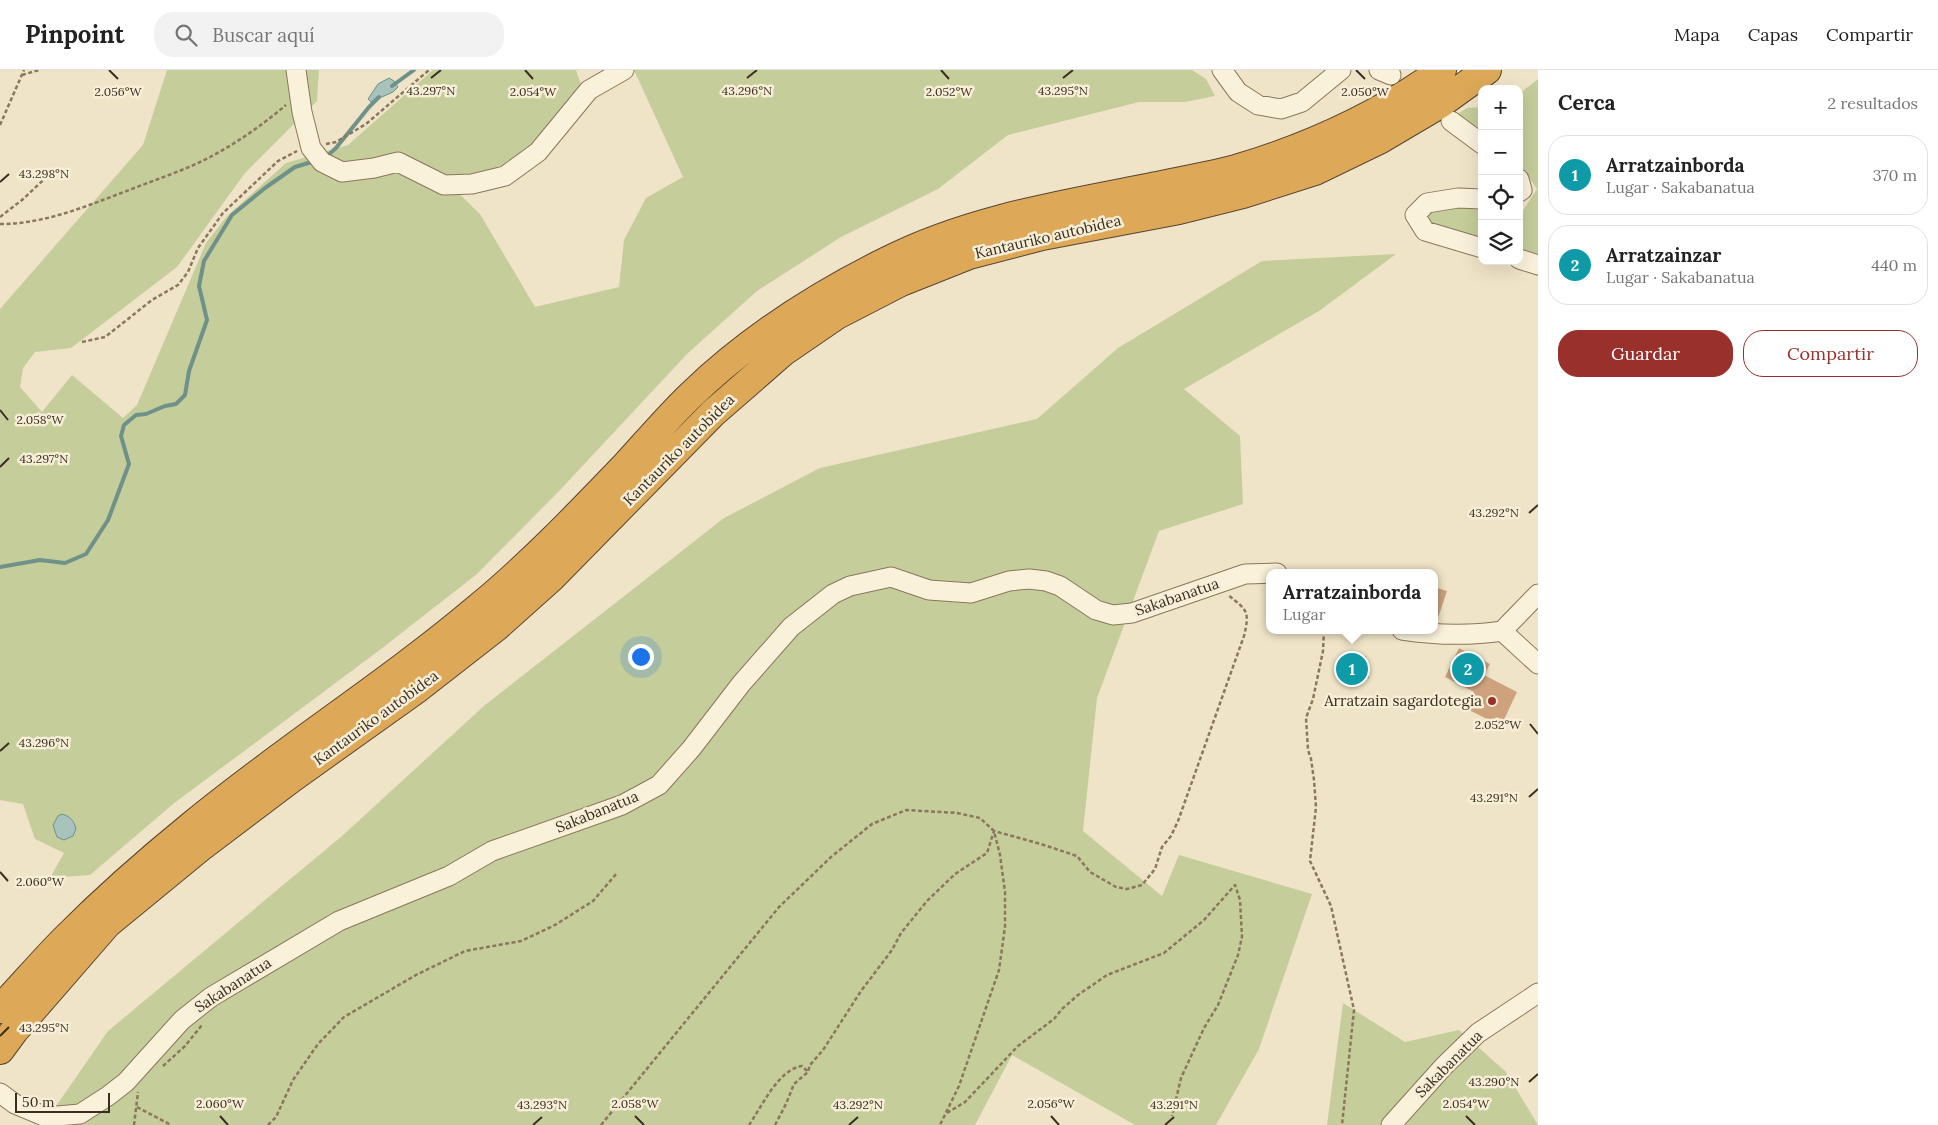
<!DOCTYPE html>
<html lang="es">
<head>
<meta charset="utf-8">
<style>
  :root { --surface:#fff; --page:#f2f2f2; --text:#222; --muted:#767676; --line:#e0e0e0; --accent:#99302c }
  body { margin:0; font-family:Lora,serif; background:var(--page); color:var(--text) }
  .controls { position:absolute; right:15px; top:15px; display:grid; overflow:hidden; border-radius:10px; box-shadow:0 5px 20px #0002 }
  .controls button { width:45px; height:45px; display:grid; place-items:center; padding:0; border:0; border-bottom:1px solid var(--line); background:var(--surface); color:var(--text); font:25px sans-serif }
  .scale { position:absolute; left:15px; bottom:12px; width:95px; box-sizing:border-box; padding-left:5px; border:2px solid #3b2e20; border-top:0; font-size:14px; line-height:18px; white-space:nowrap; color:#3b2e20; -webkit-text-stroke:4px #f6eed6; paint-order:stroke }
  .you { position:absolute; left:640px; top:586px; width:18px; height:18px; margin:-12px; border:4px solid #fff; border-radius:50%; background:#1a73e8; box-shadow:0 0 0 8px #1a73e833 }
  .badge { display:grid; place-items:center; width:32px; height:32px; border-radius:50%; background:var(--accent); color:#fff; font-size:16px; font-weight:700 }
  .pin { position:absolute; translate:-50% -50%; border:2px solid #fff; box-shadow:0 1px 5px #0006 }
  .popup { position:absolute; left:1266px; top:499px; width:172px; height:65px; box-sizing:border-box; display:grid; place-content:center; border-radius:10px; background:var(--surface); filter:drop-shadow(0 1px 4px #0005); font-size:16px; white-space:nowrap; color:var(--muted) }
  .popup b { font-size:19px; color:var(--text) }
  .popup::after { content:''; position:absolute; left:50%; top:100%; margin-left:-10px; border:10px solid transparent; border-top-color:var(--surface) }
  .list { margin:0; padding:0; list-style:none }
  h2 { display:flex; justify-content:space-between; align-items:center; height:65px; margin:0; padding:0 20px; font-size:21px }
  h2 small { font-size:16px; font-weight:400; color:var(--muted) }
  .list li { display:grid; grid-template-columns:32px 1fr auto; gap:15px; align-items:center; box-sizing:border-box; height:80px; margin:0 10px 10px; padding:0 10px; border:1px solid var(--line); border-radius:20px }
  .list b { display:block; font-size:19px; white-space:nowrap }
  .list p { margin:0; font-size:16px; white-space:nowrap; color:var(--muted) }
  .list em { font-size:16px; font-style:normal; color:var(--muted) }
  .actions { display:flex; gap:10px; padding:15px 20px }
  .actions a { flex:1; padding:11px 0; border:1px solid var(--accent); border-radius:20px; text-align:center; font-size:18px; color:var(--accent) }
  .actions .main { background:var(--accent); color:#fff }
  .icon { flex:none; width:28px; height:28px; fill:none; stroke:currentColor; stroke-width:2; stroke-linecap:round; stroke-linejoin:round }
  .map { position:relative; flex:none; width:1538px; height:1055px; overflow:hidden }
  header { display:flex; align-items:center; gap:30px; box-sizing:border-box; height:70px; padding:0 25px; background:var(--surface); border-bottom:1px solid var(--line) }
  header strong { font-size:24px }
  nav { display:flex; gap:28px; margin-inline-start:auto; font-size:18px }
  .search { width:350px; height:45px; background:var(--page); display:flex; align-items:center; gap:12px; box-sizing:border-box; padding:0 18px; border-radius:20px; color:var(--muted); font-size:19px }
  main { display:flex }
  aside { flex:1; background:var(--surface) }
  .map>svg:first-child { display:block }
  .green { fill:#c5cd9a }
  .water { fill:#a8c2bc; stroke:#6e918a }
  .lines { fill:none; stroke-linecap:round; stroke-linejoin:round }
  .stream { stroke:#6e918a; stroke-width:4 }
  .building { fill:#cda27d }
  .minor-casing { stroke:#8a775c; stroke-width:21 }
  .highway-casing { stroke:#584530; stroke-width:30 }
  .path { stroke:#8a775c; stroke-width:2.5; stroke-dasharray:4 2.5; stroke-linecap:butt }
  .minor { stroke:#f9f1da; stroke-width:19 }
  .highway { stroke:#dda959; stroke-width:28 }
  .ticks { fill:none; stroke:#3b2e20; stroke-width:2 }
  .poi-dot { fill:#99302c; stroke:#f6eed6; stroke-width:2 }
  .labels { text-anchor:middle; stroke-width:5; stroke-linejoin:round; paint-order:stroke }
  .street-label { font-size:15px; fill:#3b2e20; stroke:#f6eed6 }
  .poi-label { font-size:15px; fill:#3b2e20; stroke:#f6eed6; text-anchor:end }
  .ticks-label { font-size:12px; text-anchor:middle; fill:#3b2e20; stroke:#f6eed6; stroke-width:5; stroke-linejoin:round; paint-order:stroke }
</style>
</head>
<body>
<header>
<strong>Pinpoint</strong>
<div class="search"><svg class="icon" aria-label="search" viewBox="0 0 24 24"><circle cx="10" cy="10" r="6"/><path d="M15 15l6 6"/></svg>Buscar aquí</div>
<nav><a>Mapa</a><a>Capas</a><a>Compartir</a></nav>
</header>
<main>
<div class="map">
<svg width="1538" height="1055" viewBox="0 0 1538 1055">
  <rect width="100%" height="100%" fill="#efe4c7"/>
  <!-- green -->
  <path class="green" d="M 167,0 L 319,0 L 317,31 L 245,103 L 177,197 L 71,278 L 35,282 L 23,298 L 20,317 L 42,342 L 72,305 L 123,348 L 137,335 L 206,173 L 227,146 L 286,93 L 348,75 L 433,0 L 576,0 L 583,21 L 539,75 L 503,103 L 445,110 L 480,144 L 535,237 L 619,217 L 624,170 L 646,128 L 683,107 L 634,0 L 1192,0 L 1206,9 L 1215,26 L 1185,32 L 1139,32 L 1008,65 L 938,119 L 841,167 L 757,221 L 688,283 L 560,420 L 477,504 L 381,579 L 173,734 L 90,805 L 50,808 L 64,783 L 35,769 L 23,734 L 0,730 L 0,239 L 143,75 Z
    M 1538,9 L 1538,185 L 1519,180 L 1519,142 L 1522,142 L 1537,119 L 1519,93 L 1519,24 Z
    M 1482,37 L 1482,64 L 1456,45 L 1467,38 Z
    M 1482,136 L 1482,169 L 1431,156 L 1423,147 L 1429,138 Z
    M 1396,184 L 1319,241 L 1184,319 L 1240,366 L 1243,434 L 1159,461 L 1097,628 L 1083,761 L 1162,826 L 1179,785 L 1312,824 L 1259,979 L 1216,1055 L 1135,1055 L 1012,985 L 975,1055 L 43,1055 L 108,961 L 342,766 L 485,635 L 724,448 L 820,398 L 1037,349 L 1118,278 L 1262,191 Z
    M 1343,933 L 1405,972 L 1459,960 L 1506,1002 L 1538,1055 L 1327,1055 Z"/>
  <!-- water -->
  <path class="water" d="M 389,8 L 394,11 L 398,17 L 393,22 L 371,32 L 368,29 L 378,14 Z
    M 62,744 C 71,747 74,751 76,759 L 73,766 L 64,770 L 57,767 L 53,755 L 58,746 Z"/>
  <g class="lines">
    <!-- stream -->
    <path class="stream" d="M 392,16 L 414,0
      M 326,87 L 336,78 L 369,37 L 379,27
      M 0,497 L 40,490 L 65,493 L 86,484 L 108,450 L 129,394 L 121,366 L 124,355 L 136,345 L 146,344 L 165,336 L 176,334 L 185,325 L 189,301 L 207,250 L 199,216 L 204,191 L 232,145 L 265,118 L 295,97 L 315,91"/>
  </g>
  <!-- building -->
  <path class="building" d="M 1434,517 L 1447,521 L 1435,557 L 1434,557 Z
    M 1459,578 L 1490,594 L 1484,605 L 1517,622 L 1501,656 L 1467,639 L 1474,622 L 1445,607 Z
    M 1366,586 L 1369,608 L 1339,612 L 1336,590 Z"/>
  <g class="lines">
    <defs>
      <path id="minor" d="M 296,0 L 302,42 L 311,78 L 322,92 L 342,102 L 374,98 L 398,92 L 444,115 L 472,114 L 505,106 L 538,82 L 589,20 L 624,0
        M 1222,0 L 1238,22 L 1258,35 L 1281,39 L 1302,32 L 1341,0
        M 1379,0 L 1391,5
        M 1451,51 L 1482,74
        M 1519,109 L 1522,120 L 1519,122
        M 1482,129 L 1458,128 L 1427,133 L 1415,145 L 1425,161 L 1482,178
        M 1519,189 L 1538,195
        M 1402,560 C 1435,565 1469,566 1502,561
        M 1502,561 L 1538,524
        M 1502,561 L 1538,594
        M 0,1023 L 15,1034 L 46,1047 L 80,1044 L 108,1026 L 126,1012 L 182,950 L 211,927 L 339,851 L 449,806 L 492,781 L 622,735 L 659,715 L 691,679 L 741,614 L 791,557 L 833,524 L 850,516 L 891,507 L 929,520 L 971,523 L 1009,511 L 1029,509 L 1046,511 L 1060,516 L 1096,540 L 1113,545 L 1132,543 L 1245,504 L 1277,503
        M 1391,1055 L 1444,996 L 1478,963 L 1538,923"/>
      <path id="highway" d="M 0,939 C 22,916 43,891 66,868 C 105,829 148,791 191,756 C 284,679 387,615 479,537 C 531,494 578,445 625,396 C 647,372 668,347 691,325 C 749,269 816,226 887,191 C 974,147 1073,133 1167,114 C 1190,109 1214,105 1236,99 C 1310,77 1380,45 1442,0
        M 0,980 L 14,961 L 107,854 L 202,776 L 292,708 L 418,618 L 495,558 L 552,507 L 713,343 L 783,282 L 837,245 L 901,212 L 969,185 L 1042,166 L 1179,140 L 1243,124 L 1315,101 L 1379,70 L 1440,34 L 1487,0"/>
    </defs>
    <!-- minor casing -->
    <use href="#minor" class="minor-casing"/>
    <!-- highway casing -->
    <use href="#highway" class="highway-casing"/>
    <!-- path -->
    <path class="path" d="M 22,5 L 39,0
      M 0,55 L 24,0
      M 326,74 L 336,72 L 366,54 L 429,0
      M 0,147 L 22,130 L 54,100
      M 0,154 C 44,154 84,137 124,122 C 149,112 174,104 198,93 C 230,78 260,57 286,35
      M 82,272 L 105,267 L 152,230 L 178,215 L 188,202 L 198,178 L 223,143 L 278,91 L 297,81
      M 1324,560 L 1323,581 L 1313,629 L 1306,648 L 1308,680 L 1311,689 L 1314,710 L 1316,737 L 1310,791 L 1331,836 L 1354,940 L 1342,1055
      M 163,996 L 185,976 L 202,955
      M 137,1037 L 171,1055
      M 947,1043 L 965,1032 L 1018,976 L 1054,949 L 1062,939 L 1078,925 L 1107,905 L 1164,883 L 1204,850 L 1235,815 L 1240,830 L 1242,867 L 1238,885 L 1218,935 L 1204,958 L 1181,1008 L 1172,1046
      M 134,1055 L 138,1022
      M 268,1055 L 276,1047 L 293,1010 L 318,974 L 344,947 L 416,905 L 465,881 L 521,871 L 555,855 L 593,831 L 617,803
      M 601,1055 L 779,837 L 831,787 L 872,754 L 906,740 L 957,743 L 980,748 L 994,761 L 1000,785 L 1005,822 L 1005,857 L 999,900 L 959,1016 L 940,1055
      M 749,1055 C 762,1036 779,999 802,996 L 808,1002
      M 775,1055 L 786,1034 L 794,1014 L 808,1002 L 810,995 L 823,980 L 861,921 L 892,880 L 901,863 L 927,831 L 955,804 L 987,783 L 994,761 L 1041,774 L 1077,786 L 1090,802 L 1116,817 L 1127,819 L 1142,815 L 1155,799 L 1162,777 L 1171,766 L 1178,751 L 1244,566 C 1250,541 1247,540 1228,525"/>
    <!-- minor -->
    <use href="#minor" class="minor"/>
    <!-- highway -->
    <use href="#highway" class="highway"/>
  </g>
  <!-- ticks -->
  <path class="ticks" d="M 109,0 L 118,9M 525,0 L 533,9M 941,0 L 949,9M 1356,0 L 1365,9M 431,8 L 441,0M 747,8 L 757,0M 1063,8 L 1073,0M 0,112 L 9,104M 0,340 L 8,350M 0,397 L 9,388M 1529,443 L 1538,435M 1530,654 L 1538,664M 0,681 L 9,673M 1529,727 L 1538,719M 0,802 L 8,811M 0,966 L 9,957M 1529,1012 L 1538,1004M 220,1046 L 228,1055M 635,1046 L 644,1055M 1051,1046 L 1059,1055M 1466,1046 L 1475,1055M 533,1055 L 542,1047M 849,1055 L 858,1047M 1165,1055 L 1174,1047"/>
  <!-- markers -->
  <circle class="poi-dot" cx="1492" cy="631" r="5"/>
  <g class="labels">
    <!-- street labels -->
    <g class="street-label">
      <text transform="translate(1048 167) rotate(-13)" y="5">Kantauriko autobidea</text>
      <text transform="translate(679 380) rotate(-45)" y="5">Kantauriko autobidea</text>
      <text transform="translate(1177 527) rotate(-19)" y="5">Sakabanatua</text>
      <text transform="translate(376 648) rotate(-36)" y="5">Kantauriko autobidea</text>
      <text transform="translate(597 742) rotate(-22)" y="5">Sakabanatua</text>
      <text transform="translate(233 915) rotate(-33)" y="5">Sakabanatua</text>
      <text transform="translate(1449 994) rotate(-45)" y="5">Sakabanatua</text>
    </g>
    <!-- poi labels -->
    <g class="poi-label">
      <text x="1482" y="636">Arratzain sagardotegia</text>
    </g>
  </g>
  <g class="ticks-label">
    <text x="431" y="25">43.297°N</text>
    <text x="1063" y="25">43.295°N</text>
    <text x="747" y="25">43.296°N</text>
    <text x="118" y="26">2.056°W</text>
    <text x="533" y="26">2.054°W</text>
    <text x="949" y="26">2.052°W</text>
    <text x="1365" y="26">2.050°W</text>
    <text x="44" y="108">43.298°N</text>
    <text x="40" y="354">2.058°W</text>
    <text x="44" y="393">43.297°N</text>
    <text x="1494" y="447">43.292°N</text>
    <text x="1498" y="659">2.052°W</text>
    <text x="44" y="677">43.296°N</text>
    <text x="1494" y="732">43.291°N</text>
    <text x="40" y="816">2.060°W</text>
    <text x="44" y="962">43.295°N</text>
    <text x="1494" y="1016">43.290°N</text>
    <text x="220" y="1038">2.060°W</text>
    <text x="635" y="1038">2.058°W</text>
    <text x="1051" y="1038">2.056°W</text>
    <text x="1466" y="1038">2.054°W</text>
    <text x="542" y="1039">43.293°N</text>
    <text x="858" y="1039">43.292°N</text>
    <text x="1174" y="1039">43.291°N</text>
  </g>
</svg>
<div class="controls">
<button>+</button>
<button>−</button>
<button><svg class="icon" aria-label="locate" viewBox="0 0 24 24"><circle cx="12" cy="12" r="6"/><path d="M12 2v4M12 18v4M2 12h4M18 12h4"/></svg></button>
<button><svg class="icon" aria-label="layers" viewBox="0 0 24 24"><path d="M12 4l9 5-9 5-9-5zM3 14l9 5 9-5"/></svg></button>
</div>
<div class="scale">50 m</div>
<div class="you"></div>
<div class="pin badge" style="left:1352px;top:599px;background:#0f9aa8">1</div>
<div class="popup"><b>Arratzainborda</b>Lugar</div>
<div class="pin badge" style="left:1468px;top:599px;background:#0f9aa8">2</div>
</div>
<aside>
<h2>Cerca<small>2 resultados</small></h2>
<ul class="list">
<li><span class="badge" style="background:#0f9aa8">1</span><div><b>Arratzainborda</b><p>Lugar · Sakabanatua</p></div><em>370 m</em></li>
<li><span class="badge" style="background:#0f9aa8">2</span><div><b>Arratzainzar</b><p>Lugar · Sakabanatua</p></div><em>440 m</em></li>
</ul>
<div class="actions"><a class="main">Guardar</a><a>Compartir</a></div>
</aside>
</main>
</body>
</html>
